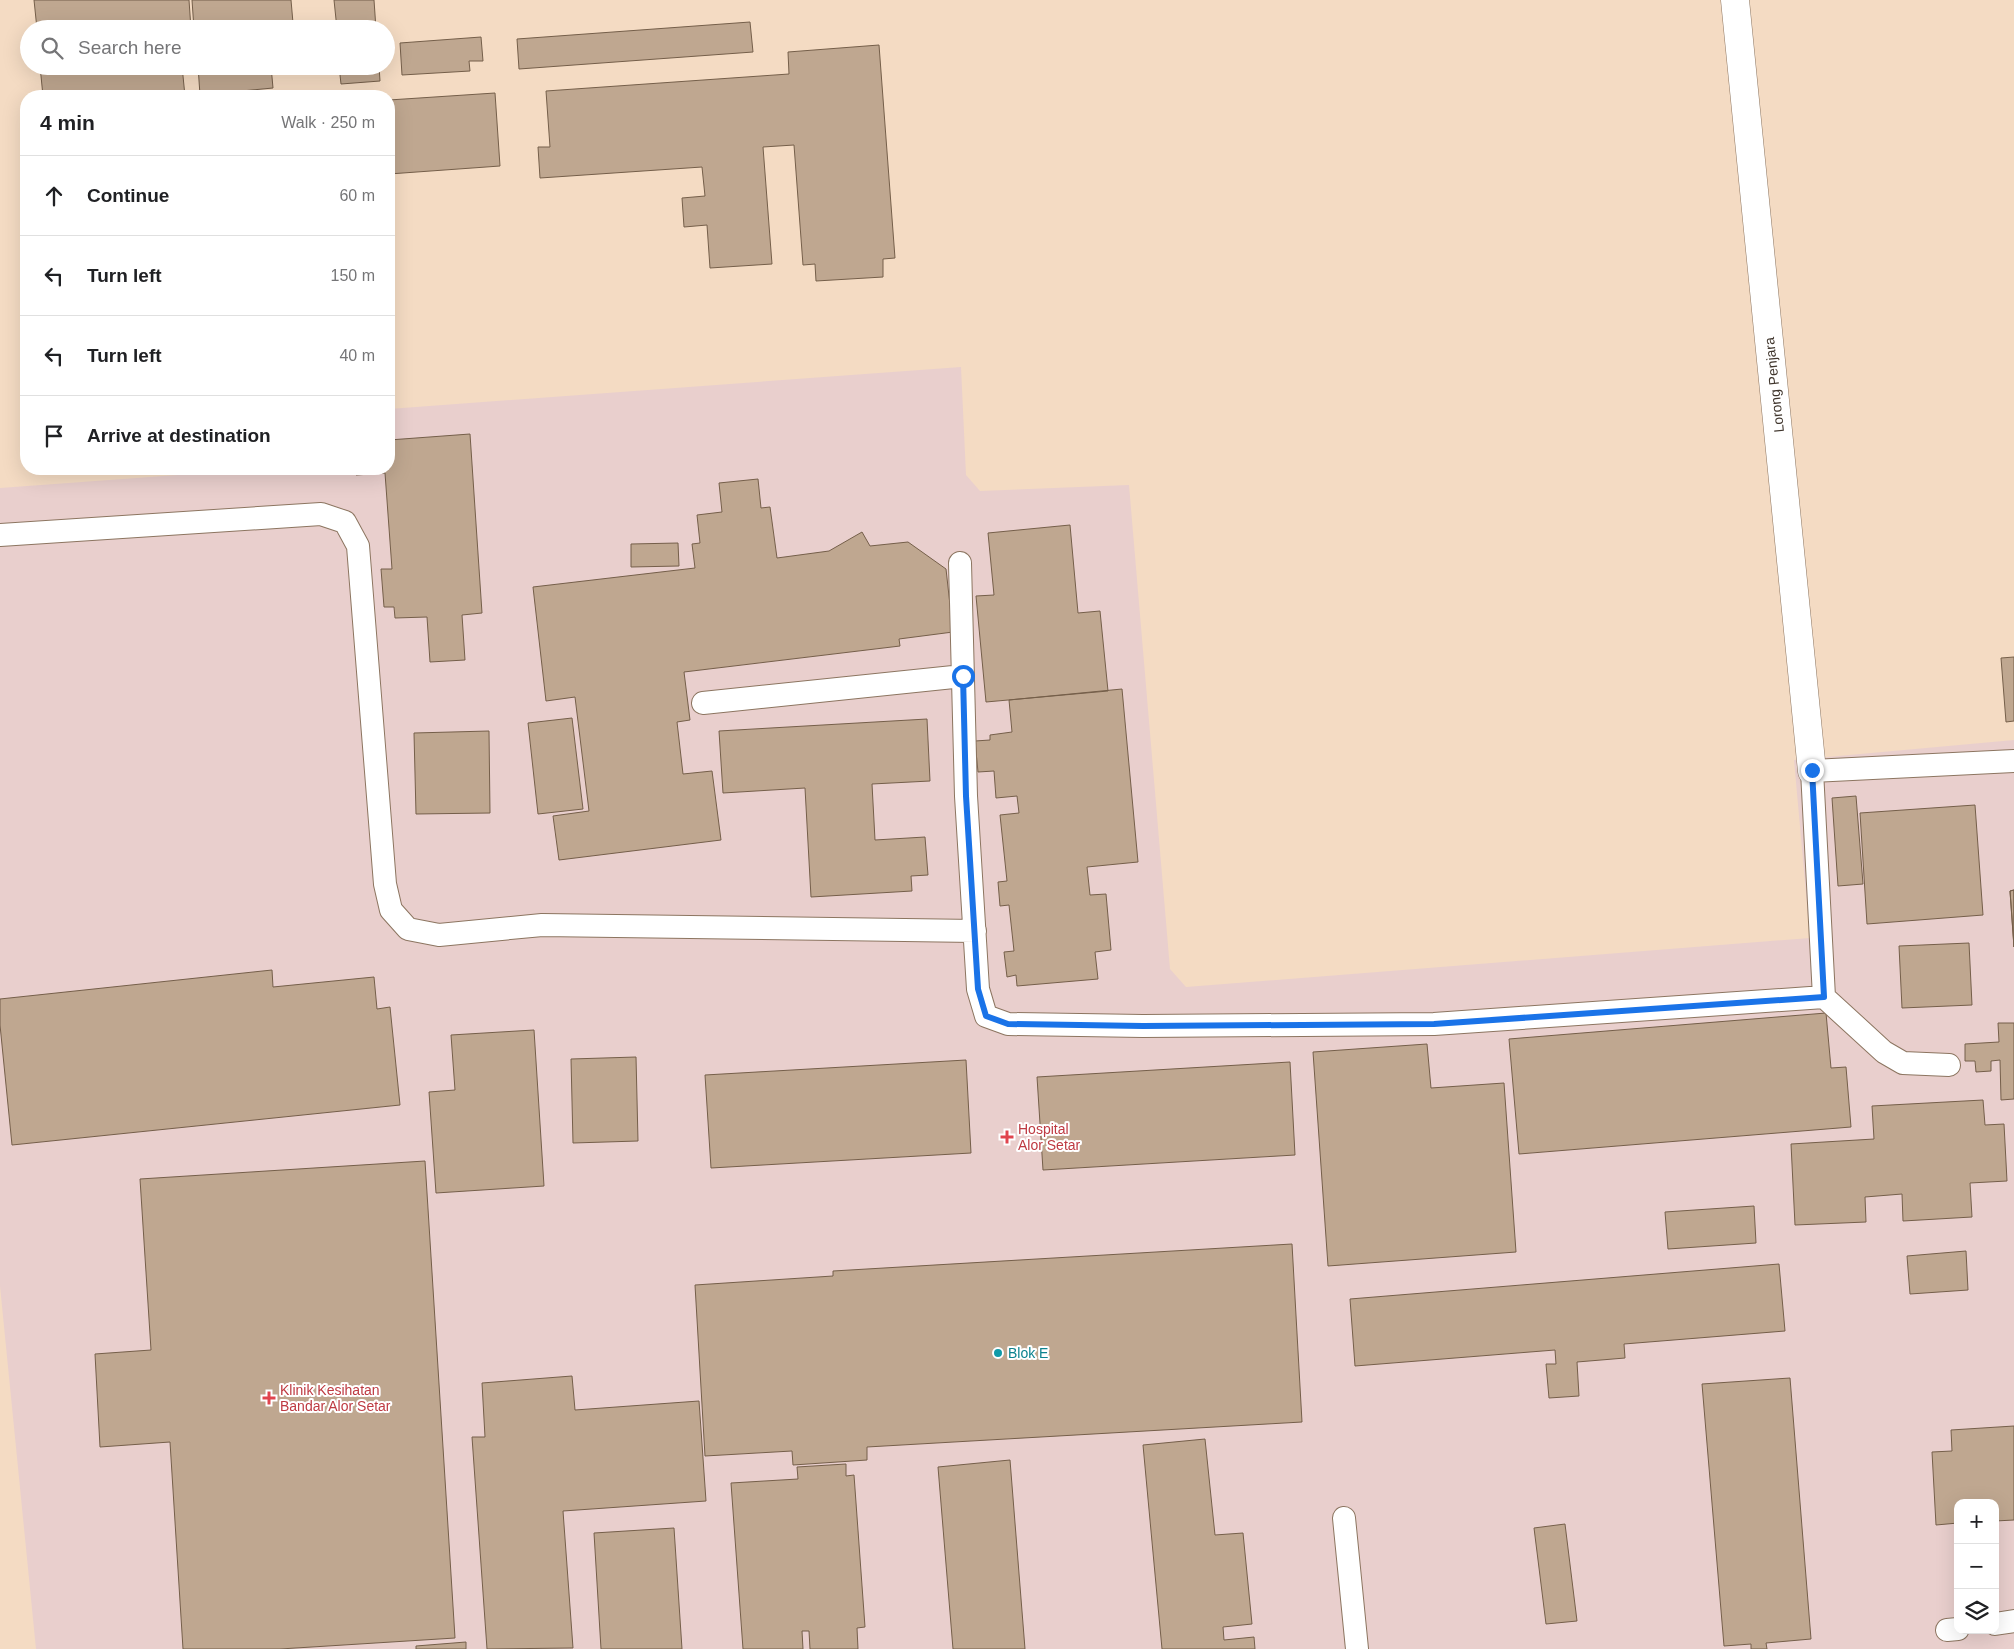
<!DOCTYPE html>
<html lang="en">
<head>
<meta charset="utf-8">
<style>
  :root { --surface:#fff; --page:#f2f2f2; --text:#202124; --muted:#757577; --line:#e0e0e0 }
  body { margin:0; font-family:Arial,sans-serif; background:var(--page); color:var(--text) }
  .controls { position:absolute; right:15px; bottom:15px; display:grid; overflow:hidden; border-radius:10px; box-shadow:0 5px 20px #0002 }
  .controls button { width:45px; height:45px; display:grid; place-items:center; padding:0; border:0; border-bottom:1px solid var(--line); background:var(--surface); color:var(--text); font:25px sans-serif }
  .stop { position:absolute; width:15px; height:15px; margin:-11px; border:4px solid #1a73e8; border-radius:50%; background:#fff }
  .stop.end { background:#1a73e8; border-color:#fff; box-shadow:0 1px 5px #0008 }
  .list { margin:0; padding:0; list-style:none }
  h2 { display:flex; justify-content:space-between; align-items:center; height:65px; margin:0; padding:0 20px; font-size:21px }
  h2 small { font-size:16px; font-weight:400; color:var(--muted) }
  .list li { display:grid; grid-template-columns:32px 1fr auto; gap:15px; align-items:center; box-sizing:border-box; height:80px; padding:0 20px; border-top:1px solid var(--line) }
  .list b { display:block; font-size:19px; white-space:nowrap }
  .list em { font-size:16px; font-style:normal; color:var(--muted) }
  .icon { flex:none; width:28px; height:28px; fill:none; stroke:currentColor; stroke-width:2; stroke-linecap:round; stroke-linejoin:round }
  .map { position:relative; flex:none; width:2014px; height:1649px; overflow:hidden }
  .search { position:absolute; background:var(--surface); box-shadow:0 5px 20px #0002; left:20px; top:20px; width:375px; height:55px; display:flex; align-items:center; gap:12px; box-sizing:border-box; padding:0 18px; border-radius:28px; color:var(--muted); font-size:19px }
  .panel { position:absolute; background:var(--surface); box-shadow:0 5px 20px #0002; left:20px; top:90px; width:375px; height:385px; border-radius:20px }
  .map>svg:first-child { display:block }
  .medical { fill:#e9cfcd; fill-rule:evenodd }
  .building { fill:#bfa790; stroke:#755f4a }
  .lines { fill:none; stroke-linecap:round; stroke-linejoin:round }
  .service-casing { stroke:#8c7560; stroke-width:24 }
  .minor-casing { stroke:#8c7560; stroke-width:29 }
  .service { stroke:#fff; stroke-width:22 }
  .minor { stroke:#fff; stroke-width:28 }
  .route { stroke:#1a73e8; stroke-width:6 }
  .health-dot { fill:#e0444e; stroke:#fff; stroke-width:2 }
  .culture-dot { fill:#0f9aa8; stroke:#fff; stroke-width:2 }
  .labels { text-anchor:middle; stroke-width:4; stroke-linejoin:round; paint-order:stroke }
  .street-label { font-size:14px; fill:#40362d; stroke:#fff }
  .health-label { font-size:14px; fill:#be3a42; stroke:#fff; text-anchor:start }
  .culture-label { font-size:14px; fill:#0d838f; stroke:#fff; text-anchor:start }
</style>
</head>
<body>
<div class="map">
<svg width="2014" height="1649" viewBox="0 0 2014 1649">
  <rect width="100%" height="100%" fill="#f4dbc3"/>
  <!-- medical -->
  <path class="medical" d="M 961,367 L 966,475 L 980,491 L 1129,485 L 1170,969 L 1186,987 L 1810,938 L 1794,760 L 2014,740 L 2014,1649 L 36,1649 L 0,1286 L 0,488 L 260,469 L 389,469 L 389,409 ZM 1958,1503 L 1995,1503 L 1995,1630 L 1958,1630 Z"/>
  <!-- building -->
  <path class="building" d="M 34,0 L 189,0 L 191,29 L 37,29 Z
    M 192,0 L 291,0 L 293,23 L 267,25 L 267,29 L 194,29 Z
    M 334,0 L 374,0 L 376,29 L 337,29 Z
    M 750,22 L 753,52 L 519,69 L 517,39 Z
    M 481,37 L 483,61 L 469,61 L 470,71 L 402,75 L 400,43 Z
    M 879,45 L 895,258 L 883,259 L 883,277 L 816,281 L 815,264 L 803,265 L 794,145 L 763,147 L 772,264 L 710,268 L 707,225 L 684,227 L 682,198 L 705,196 L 702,167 L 540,178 L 538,147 L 550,147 L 546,91 L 789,74 L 788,52 Z
    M 40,66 L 182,66 L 185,96 L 43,96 Z
    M 198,66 L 271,66 L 273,88 L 200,95 Z
    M 339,66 L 379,66 L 380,81 L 341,84 Z
    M 495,93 L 500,166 L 389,174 L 389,100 Z
    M 470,434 L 482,613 L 462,615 L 465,660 L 430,662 L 427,617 L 395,618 L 394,607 L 384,607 L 381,569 L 392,569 L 385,473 L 356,475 L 355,469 L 389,469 L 389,440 Z
    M 758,479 L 761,508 L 770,507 L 777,558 L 829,551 L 862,532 L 870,546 L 908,542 L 946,569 L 953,632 L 899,639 L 900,646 L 684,672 L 690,720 L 677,722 L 683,774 L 712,771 L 721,840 L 559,860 L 553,816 L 589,811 L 575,697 L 546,701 L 533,587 L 695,568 L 692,544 L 700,543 L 697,515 L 722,512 L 719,483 Z
    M 1070,525 L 1078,613 L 1100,611 L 1108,691 L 986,702 L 976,596 L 994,595 L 988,533 Z
    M 678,543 L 679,566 L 631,567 L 631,544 Z
    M 2014,657 L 2014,721 L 2006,722 L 2001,658 Z
    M 1122,689 L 1138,862 L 1087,867 L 1090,895 L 1106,894 L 1111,950 L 1095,952 L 1098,979 L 1017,986 L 1016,975 L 1007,977 L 1004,952 L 1014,951 L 1009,905 L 1000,906 L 998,882 L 1007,881 L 1000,815 L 1019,813 L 1017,796 L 996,798 L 994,771 L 978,772 L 975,741 L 990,740 L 990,735 L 1012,732 L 1009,700 Z
    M 572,718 L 583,809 L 538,814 L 528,723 Z
    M 927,719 L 930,781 L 872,784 L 875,840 L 925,837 L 928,875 L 911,876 L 912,891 L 811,897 L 805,788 L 723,793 L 719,731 Z
    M 489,731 L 490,813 L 416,814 L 414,733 Z
    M 1856,796 L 1863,884 L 1838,886 L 1832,798 Z
    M 1975,805 L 1983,915 L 1867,924 L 1860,813 Z
    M 2014,890 L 2014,947 L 2010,891 Z
    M 2014,890 L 2014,947 L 2010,891 Z
    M 1969,943 L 1972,1005 L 1902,1008 L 1899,946 Z
    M 272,970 L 273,987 L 374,977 L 377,1009 L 390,1007 L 400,1105 L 12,1145 L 0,1025 L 0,999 Z
    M 1826,1013 L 1831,1068 L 1846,1067 L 1851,1127 L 1519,1154 L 1509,1039 Z
    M 1998,1023 L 2014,1023 L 2014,1099 L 2001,1100 L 2000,1060 L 1991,1061 L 1991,1071 L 1976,1072 L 1975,1061 L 1965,1061 L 1965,1044 L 1999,1042 Z
    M 534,1030 L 544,1186 L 436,1193 L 429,1092 L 455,1090 L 451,1035 Z
    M 1427,1044 L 1431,1088 L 1504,1083 L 1516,1252 L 1328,1266 L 1313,1052 Z
    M 636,1057 L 638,1141 L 573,1143 L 571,1059 Z
    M 966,1060 L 971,1153 L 711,1168 L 705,1075 Z
    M 1290,1062 L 1295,1155 L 1043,1170 L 1037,1077 Z
    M 1983,1100 L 1985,1125 L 2004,1124 L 2007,1181 L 1970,1183 L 1972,1217 L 1903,1221 L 1902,1194 L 1865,1197 L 1866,1222 L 1795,1225 L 1791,1144 L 1874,1139 L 1872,1106 Z
    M 425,1161 L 455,1638 L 280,1649 L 183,1649 L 170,1442 L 100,1447 L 95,1354 L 151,1350 L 140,1179 Z
    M 1754,1206 L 1756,1243 L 1668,1249 L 1665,1212 Z
    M 1292,1244 L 1302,1422 L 867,1447 L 867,1460 L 793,1465 L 792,1451 L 705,1456 L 695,1285 L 833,1276 L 833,1271 Z
    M 1966,1251 L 1968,1290 L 1910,1294 L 1907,1256 Z
    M 1779,1264 L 1785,1331 L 1624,1344 L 1625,1358 L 1577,1362 L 1579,1396 L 1549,1398 L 1546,1364 L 1556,1364 L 1555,1350 L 1355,1366 L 1350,1299 Z
    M 572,1376 L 575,1410 L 699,1401 L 706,1501 L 563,1511 L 573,1648 L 487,1649 L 472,1437 L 485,1437 L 482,1383 Z
    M 1790,1378 L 1811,1639 L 1766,1643 L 1767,1649 L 1751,1649 L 1751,1644 L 1724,1646 L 1702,1384 Z
    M 2014,1426 L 2014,1520 L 1995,1521 L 1995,1503 L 1958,1503 L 1958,1523 L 1936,1525 L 1932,1452 L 1952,1451 L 1951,1430 Z
    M 1205,1439 L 1215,1535 L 1243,1533 L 1252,1624 L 1223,1627 L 1224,1640 L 1254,1637 L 1255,1649 L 1162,1649 L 1143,1445 Z
    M 1010,1460 L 1025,1649 L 953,1649 L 938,1467 Z
    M 846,1464 L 846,1476 L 854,1475 L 865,1627 L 857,1628 L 858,1649 L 810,1649 L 809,1631 L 802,1631 L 803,1649 L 743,1649 L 731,1483 L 798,1479 L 797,1467 Z
    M 1565,1524 L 1577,1621 L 1546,1624 L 1534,1528 Z
    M 674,1528 L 682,1649 L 601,1649 L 594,1533 Z
    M 466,1642 L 466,1649 L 416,1649 L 416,1646 Z"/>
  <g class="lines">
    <defs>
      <path id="service" d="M 0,535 L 321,514 L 345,522 L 358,546 L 385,884 L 391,910 L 408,929 L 439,935 L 542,925 L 975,931
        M 960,563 L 966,796 L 978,989 L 986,1016 L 1008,1024 L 1143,1026 L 1434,1024 L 1824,997
        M 703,703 L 963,676
        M 1949,1065 L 1903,1063 L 1884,1052 L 1824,997 L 1812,771 L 2014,761
        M 1344,1518 L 1357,1649
        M 1995,1624 L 2014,1621
        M 1947,1630 L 1958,1629"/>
      <path id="minor" d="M 1735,0 L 1812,771"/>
    </defs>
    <!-- service casing -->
    <use href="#service" class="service-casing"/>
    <!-- minor casing -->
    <use href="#minor" class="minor-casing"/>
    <!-- service -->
    <use href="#service" class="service"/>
    <!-- minor -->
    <use href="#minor" class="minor"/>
  </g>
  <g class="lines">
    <!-- route -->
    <path class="route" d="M 963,676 L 966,796 L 978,989 L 986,1016 L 1008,1024 L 1143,1026 L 1434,1024 L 1824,997 L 1812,770"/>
  </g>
  <!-- markers -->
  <g class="health-dot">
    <path d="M1004.5 1129.5h5v5h5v5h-5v5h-5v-5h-5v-5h5z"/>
    <path d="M266.5 1390.5h5v5h5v5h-5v5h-5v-5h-5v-5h5z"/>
  </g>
  <circle class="culture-dot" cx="998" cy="1353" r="5"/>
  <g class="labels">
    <!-- street labels -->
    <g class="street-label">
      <text transform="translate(1774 385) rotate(-96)" y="5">Lorong Penjara</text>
    </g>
    <!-- health labels -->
    <g class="health-label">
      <text x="1018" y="1134">Hospital<tspan x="1018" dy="16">Alor Setar</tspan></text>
      <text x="280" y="1395">Klinik Kesihatan<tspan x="280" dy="16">Bandar Alor Setar</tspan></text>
    </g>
    <!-- culture labels -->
    <g class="culture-label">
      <text x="1008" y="1358">Blok E</text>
    </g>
  </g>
</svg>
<div class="controls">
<button>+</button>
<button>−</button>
<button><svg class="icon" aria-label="layers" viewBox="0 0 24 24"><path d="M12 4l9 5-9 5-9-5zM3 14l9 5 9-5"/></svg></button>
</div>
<div class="stop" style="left:963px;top:676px"></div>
<div class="stop end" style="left:1812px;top:770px"></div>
<div class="search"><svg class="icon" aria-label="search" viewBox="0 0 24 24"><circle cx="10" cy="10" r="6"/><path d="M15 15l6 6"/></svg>Search here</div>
<section class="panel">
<h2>4 min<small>Walk · 250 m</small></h2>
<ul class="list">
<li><svg class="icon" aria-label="ahead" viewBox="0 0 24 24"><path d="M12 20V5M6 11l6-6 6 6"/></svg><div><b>Continue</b></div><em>60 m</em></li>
<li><svg class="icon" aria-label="left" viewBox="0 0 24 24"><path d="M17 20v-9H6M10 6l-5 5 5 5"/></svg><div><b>Turn left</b></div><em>150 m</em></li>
<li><svg class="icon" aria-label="left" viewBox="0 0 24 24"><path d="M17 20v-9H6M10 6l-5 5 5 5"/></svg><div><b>Turn left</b></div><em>40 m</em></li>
<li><svg class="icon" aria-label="arrive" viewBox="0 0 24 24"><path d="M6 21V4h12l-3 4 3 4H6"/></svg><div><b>Arrive at destination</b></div></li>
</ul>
</section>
</div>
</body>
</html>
